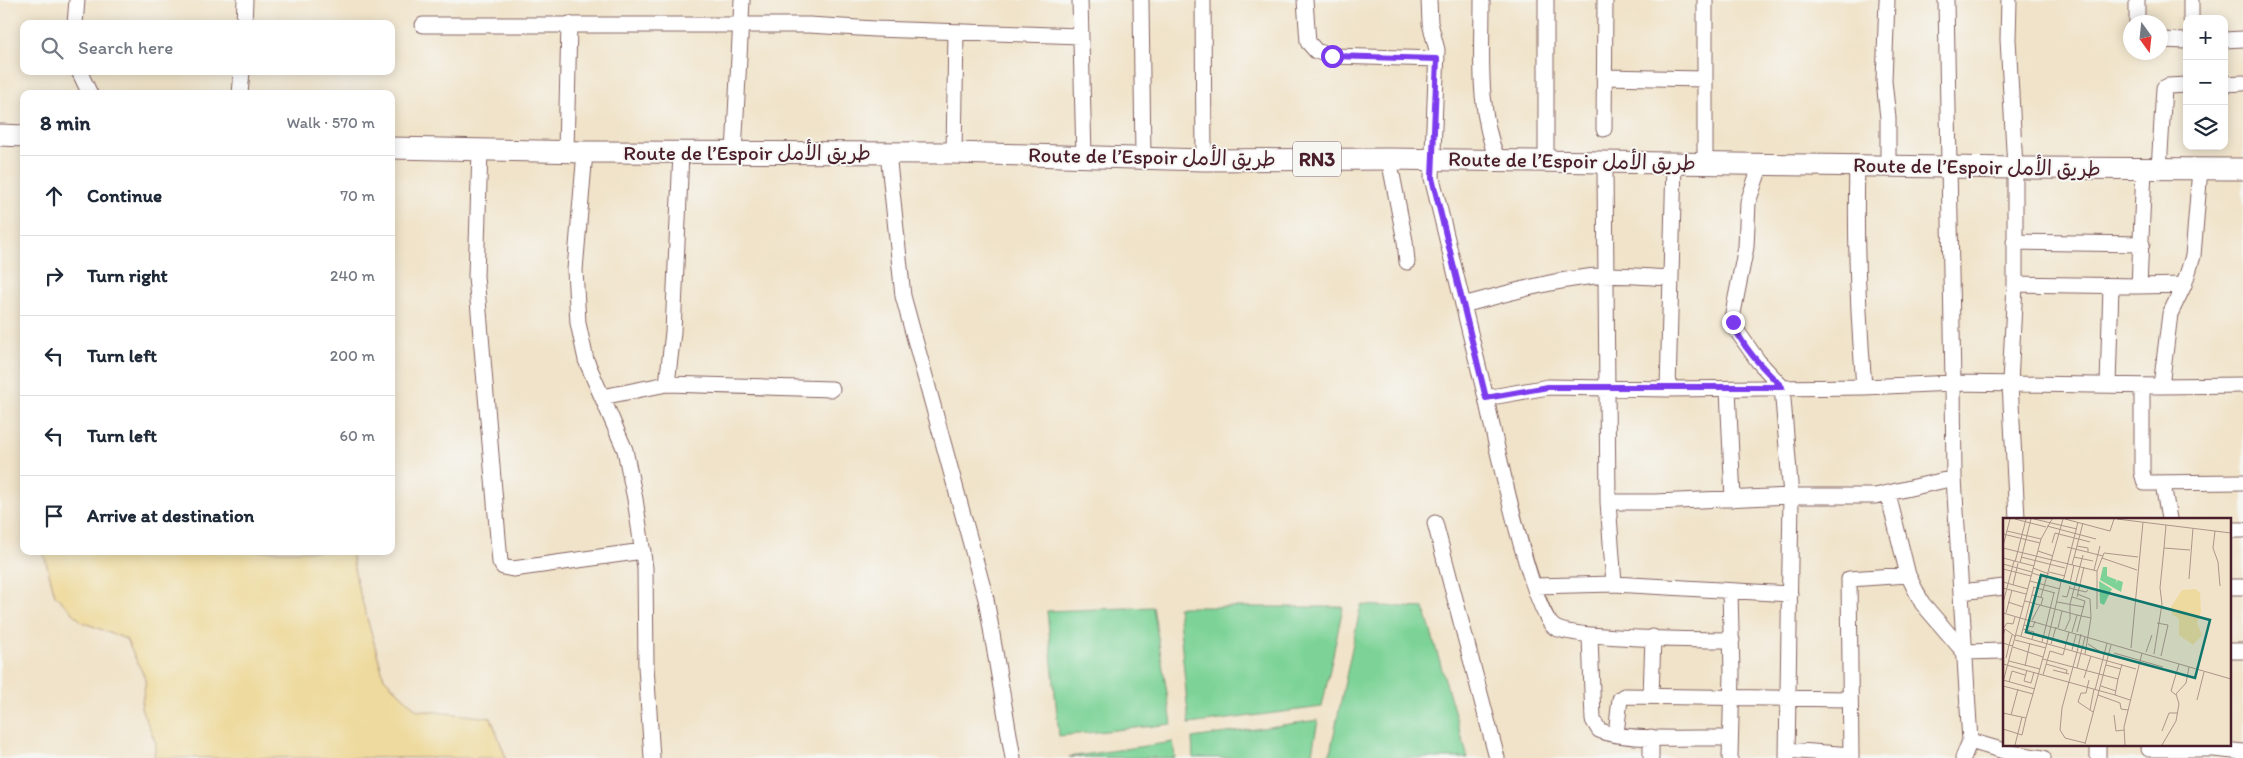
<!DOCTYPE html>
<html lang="en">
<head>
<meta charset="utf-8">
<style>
  :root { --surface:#fff; --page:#f6f6f7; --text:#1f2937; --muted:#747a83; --line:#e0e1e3 }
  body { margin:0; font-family:Itim,"Playpen Sans Arabic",sans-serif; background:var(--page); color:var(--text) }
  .controls { position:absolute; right:15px; top:15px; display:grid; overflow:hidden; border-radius:10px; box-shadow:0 2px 12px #0003 }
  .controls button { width:45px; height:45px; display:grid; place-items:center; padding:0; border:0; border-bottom:1px solid var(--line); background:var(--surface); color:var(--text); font:25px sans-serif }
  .compass { position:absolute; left:2123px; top:15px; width:45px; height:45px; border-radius:50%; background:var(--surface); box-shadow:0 2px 12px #0003; rotate:165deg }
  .stop { position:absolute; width:15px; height:15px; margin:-11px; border:4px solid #7c3aed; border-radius:50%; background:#fff }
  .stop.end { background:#7c3aed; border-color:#fff; box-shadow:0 1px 5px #0008 }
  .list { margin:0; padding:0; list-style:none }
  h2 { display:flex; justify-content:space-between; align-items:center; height:65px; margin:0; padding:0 20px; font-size:21px }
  h2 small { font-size:16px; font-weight:400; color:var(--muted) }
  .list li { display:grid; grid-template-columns:32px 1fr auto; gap:15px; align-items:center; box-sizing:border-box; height:80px; padding:0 20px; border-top:1px solid var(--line) }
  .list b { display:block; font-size:19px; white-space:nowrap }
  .list em { font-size:16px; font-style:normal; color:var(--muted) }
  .icon { flex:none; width:28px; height:28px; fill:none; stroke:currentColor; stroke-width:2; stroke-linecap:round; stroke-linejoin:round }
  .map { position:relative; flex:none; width:2243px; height:758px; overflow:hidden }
  .search { position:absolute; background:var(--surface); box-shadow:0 2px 12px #0003; left:20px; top:20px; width:375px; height:55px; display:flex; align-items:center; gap:12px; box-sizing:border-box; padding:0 18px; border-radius:10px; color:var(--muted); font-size:19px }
  .panel { position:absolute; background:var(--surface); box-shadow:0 2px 12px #0003; left:20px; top:90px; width:375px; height:465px; border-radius:10px }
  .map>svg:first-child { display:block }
  .green { fill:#7dd397; stroke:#647961 }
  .sand { fill:#eeda9e; stroke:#9c7c64 }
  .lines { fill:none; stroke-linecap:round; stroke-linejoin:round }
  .minor-casing { stroke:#846462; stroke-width:17 }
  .highway-casing { stroke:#846462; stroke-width:23 }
  .minor { stroke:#fff; stroke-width:15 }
  .highway { stroke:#fff; stroke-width:21 }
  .route { stroke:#7c3aed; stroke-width:6 }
  .labels { text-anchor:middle; stroke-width:4; stroke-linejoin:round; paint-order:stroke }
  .shield { fill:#f6f6f2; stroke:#7e6067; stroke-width:1 }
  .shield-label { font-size:20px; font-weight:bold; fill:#4a1f2b }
  .street-label { font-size:21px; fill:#4a1f2b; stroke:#f6f6f2 }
  .inset-road { fill:none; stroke:#ae958a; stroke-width:1 }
  .view { fill:#0f766e; fill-opacity:0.15; stroke:#0f766e; stroke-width:2.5 }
  .inset-edge { fill:none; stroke:#4a1f2b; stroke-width:2.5 }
</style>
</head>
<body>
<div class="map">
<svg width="2243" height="758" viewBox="0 0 2243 758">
  <rect width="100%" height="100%" fill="#f6f6f2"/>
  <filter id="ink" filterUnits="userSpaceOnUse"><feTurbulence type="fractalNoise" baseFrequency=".02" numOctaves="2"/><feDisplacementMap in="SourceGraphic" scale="10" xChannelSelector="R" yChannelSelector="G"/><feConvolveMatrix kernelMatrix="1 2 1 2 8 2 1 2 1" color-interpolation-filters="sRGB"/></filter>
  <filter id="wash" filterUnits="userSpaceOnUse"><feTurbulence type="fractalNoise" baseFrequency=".0096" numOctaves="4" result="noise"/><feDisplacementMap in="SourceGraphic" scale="20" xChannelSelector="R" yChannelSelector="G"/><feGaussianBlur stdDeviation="1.12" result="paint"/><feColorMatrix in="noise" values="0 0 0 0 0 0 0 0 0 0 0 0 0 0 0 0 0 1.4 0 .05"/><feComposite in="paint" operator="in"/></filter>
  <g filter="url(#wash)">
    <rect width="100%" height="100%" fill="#f0e3c9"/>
    <!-- green -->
    <path class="green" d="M 1361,605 L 1424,608 L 1468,758 L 1329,758 Z
      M 1153,607 L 1172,724 L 1059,736 L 1047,611 Z
      M 1178,607 L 1343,607 L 1322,707 L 1189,724 Z
      M 1318,720 L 1311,758 L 1193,758 L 1192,738 Z
      M 1173,742 L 1175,758 L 1069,757 Z"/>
    <!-- sand -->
    <path class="sand" d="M 43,551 L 351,551 L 357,583 L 384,678 L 417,710 L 491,718 L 506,758 L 154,758 L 156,743 L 141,708 L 146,680 L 126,639 L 82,622 L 55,595 Z"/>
  </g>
  <g filter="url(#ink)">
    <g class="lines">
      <defs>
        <path id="minor" d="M 1080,0 L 1084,157
          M 1141,0 L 1143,158
          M 1203,0 L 1204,160
          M 1305,0 L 1308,42 L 1316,51 L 1332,56 L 1437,59
          M 1429,0 L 1430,23 L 1437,50 L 1432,178 L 1486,398 L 1548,387 L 1668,389
          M 1482,0 C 1482,55 1477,110 1498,161
          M 1887,0 L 1884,81 L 1888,118 L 1888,165
          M 1946,0 L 1953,383 L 2161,386 L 2243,385
          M 2009,0 L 2008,39 L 2015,168 L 2015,284 L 2010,383 L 2017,519
          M 2137,0 L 2137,22
          M 2191,19 L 2191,0
          M 75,24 L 77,0
          M 244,24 L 245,0
          M 423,25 L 809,25 L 875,29 L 1080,36
          M 2160,40 L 2187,41
          M 2224,40 L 2243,39
          M 79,71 L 90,94
          M 1604,77 L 1704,79
          M 2224,84 L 2243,83
          M 240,94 L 242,71
          M 1604,129 L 1605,0
          M 480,151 L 476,276 L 500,562 L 503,567 L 513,569 L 643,551
          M 566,151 L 569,24
          M 585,152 L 575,270 L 578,323 L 586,360 L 625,450 L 635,499 L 645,568 L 646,666 L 652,758
          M 734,153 L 742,0
          M 888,153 L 903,296 L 986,599 L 1013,758
          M 954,153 L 956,32
          M 1389,159 L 1405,241 L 1407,262
          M 1546,162 L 1546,0
          M 1674,163 L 1668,389 L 1864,387 L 1953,383 L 1954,478 L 1970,741
          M 1705,163 L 1705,0
          M 1761,164 L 1748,202 L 1746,247 L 1732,318 L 1737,331 L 1758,361 L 1782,387 L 1791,496 L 1787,758
          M 1857,165 C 1855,239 1858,313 1864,387
          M 2159,169 L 2164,88 L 2168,86 L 2187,85
          M 1605,171 L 1608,502 L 1614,584 L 1790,594
          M 2014,242 L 2142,244
          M 2015,284 L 2139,286 L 2184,285
          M 2139,286 L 2144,169
          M 1463,305 C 1504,294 1545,282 1587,277 C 1615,273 1644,277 1671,278
          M 667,384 L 673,332 L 681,153
          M 2108,385 L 2111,286
          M 2142,386 L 2142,473 L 2145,483 L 2243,482
          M 2161,386 L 2170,314 L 2184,285 L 2193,256 L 2200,169
          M 1728,389 L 1733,499
          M 602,397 L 667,384 L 832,389
          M 1486,398 C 1494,435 1531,610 1554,627 C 1570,639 1703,640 1732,640
          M 2163,484 L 2169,519
          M 1888,494 L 1908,575 L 1922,603 L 1964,652 L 2004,651
          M 1608,502 L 1655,502 L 1791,496 L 1875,496 L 1954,478
          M 1435,523 L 1497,758
          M 2229,530 L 2243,530
          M 1534,586 L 1614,584
          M 2229,587 L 2243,587
          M 1961,592 L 2004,587
          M 1590,636 L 1593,720 L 1599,730 C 1625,742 1699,737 1730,738
          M 2229,651 L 2243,651
          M 1651,696 L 1653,637
          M 1616,734 L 1620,699 L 1624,696 L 1850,699
          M 1651,737 L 1651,758
          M 2098,744 L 2098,758
          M 2149,749 L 2214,749 L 2243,752
          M 1787,750 L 1851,755 L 1851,758
          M 1851,755 L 1849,579 L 1908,575
          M 1730,758 L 1732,673 L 1730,591
          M 1963,758 L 1970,741 L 2011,753 L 2043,758"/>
        <path id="highway" d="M 0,135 L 24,136
          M 391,148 L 585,152 L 954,153 L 1204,160 L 1389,159 L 2015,168 L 2243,169"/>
      </defs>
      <!-- minor casing -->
      <use href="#minor" class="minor-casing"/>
      <!-- highway casing -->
      <use href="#highway" class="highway-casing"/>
      <!-- minor -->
      <use href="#minor" class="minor"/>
      <!-- highway -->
      <use href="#highway" class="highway"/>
    </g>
  </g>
  <g class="lines" filter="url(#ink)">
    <!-- route -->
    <path class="route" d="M 1332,56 L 1437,59 L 1432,178 L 1486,398 L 1548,387 L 1782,387 C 1764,369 1741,347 1733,322"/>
  </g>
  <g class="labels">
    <!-- shield labels -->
    <rect class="shield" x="1293" y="141.5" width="48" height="35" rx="4"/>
    <g class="shield-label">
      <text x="1317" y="166">RN3</text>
    </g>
    <!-- street labels -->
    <g class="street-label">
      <text x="747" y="160">Route de l’Espoir طريق الأمل</text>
      <text transform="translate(1152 157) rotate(1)" y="7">Route de l’Espoir طريق الأمل</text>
      <text transform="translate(1572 161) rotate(1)" y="7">Route de l’Espoir طريق الأمل</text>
      <text transform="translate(1977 167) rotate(1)" y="7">Route de l’Espoir طريق الأمل</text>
    </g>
  </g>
  <!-- overview -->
  <g transform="translate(2003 518)">
    <rect width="228" height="228" fill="#f0e3c9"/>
    <path d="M 100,49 L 104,49 L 104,58 L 114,62 L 112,66 L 115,62 L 120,64 L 118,74 L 97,62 ZM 96,63 L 109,71 L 101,87 L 97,85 Z" fill="#7dd397"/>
    <path d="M 193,71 L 197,75 L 198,94 L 194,105 L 199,117 L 190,127 L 176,117 L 176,101 L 169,96 L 168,89 L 179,72 Z" fill="#eeda9e"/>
    <path class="inset-road" d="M 12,1 L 43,9M 31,1 L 74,11M 62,1 L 107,13 L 111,1M 114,1 L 228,15M 163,7 L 161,30 L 187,32M 44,8 L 93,21M 4,13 L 38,21M 212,13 L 210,30 L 215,44 L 217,68M 0,16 L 37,25M 49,25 L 52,15 L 87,24M 0,28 L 7,1M 74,28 L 85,30 L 85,34M 64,29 L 100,38M 0,30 L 94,53M 35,33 L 50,38M 18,39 L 62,50M 71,39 L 90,43M 0,40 L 31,48M 99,40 L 134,52M 12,44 L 23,1M 17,45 L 28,1M 0,46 L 29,54M 69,47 L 80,5M 71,47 L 67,65 L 72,67M 30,50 L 46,56M 0,51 L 28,58M 91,52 L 97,28M 46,54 L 62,58M 29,55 L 45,60M 45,59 L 58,64 L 61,60 L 75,4M 186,61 L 190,10M 27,63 L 57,71M 0,64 L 25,71M 58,64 L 52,91 L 74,97 L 69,114M 10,67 L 15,45M 30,69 L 52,75M 0,70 L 23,76M 66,70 L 83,74 L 85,72M 74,76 L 87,81 L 88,100M 29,77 L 40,80 L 38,87M 59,78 L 64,79 L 67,68M 38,79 L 60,1M 69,79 L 82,83 L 74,114M 74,79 L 81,49M 5,84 L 20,89M 54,84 L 81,89M 0,85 L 11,43M 94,91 L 94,53 L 101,35 L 135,39M 0,95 L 228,161M 3,95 L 9,72M 74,97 L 88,100 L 82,136M 29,102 L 37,87M 154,105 L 165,107 L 158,138M 21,107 L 30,109 L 32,103M 55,110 L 59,93M 0,111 L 4,105 L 10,106 L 12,99M 20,111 L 31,114 L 29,121M 62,112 L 67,101 L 67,86 L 80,37M 13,117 L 133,151M 0,118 L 2,111 L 13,119M 18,118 L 31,69M 12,122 L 43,130M 39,124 L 51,75M 0,125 L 6,127 L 9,117M 48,126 L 53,109M 85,126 L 101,136M 10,129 L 40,139M 128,130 L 140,4M 69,132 L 73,117M 74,134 L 59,190 L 57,212 L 62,220 L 82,225M 74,134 L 78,116M 143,134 L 149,117M 111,135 L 160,149M 151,136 L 159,86 L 157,70 L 161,30M 3,140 L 6,127 L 10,128M 40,141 L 115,161 L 119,146M 6,143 L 37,151M 0,146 L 112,177 L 115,161M 43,146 L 64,152 L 63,156M 103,147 L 118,151M 22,148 L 27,125M 74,150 L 82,119M 24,152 L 21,163 L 28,165 L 31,154M 50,152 L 66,156M 40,157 L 47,133 L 60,137 L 66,114M 81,160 L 88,138M 0,162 L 32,171M 86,162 L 83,175 L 78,175 L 75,184 L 90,194M 0,164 L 38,21 L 49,1M 6,164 L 9,153 L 22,157M 0,168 L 30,176 L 44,125 L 52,91 L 22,83M 98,168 L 113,173M 92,172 L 104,125M 95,177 L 117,185 L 118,191 L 125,192M 112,177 L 127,182M 173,177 L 168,173 L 176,146M 194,182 L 201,154M 87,192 L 91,171M 0,195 L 23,200 L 30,176M 8,197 L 15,171M 111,197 L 113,213 L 121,212M 0,211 L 19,217 L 23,200M 159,213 L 166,195 L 175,195M 82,226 L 108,127M 12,227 L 19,199M 122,227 L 121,209 L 139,135M 159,227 L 173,203 L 176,186 L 173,176 L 183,165 L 186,149"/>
    <path class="view" d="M 38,57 L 207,102 L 192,160 L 23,114 Z"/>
    <rect width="228" height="228" class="inset-edge"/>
  </g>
</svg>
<div class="controls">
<button>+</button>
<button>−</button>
<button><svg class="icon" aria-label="layers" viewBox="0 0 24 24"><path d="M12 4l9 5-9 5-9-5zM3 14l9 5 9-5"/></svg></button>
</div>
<svg class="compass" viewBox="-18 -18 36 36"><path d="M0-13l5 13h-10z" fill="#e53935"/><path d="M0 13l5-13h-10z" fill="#747a83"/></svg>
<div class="stop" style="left:1332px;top:56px"></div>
<div class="stop end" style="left:1733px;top:322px"></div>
<div class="search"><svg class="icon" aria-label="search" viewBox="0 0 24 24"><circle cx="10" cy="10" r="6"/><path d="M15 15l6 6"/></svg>Search here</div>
<section class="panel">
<h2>8 min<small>Walk · 570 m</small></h2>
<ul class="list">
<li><svg class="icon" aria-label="ahead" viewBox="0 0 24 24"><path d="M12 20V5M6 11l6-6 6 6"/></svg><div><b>Continue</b></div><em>70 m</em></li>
<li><svg class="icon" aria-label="right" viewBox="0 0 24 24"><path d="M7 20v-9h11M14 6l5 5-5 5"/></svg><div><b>Turn right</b></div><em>240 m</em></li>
<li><svg class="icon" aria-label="left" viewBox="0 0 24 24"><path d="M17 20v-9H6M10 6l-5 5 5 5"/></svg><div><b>Turn left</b></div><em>200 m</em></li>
<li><svg class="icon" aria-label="left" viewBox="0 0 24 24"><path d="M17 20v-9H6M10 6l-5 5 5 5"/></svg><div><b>Turn left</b></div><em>60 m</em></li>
<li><svg class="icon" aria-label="arrive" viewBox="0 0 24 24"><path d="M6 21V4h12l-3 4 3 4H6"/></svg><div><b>Arrive at destination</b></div></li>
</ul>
</section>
</div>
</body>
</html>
